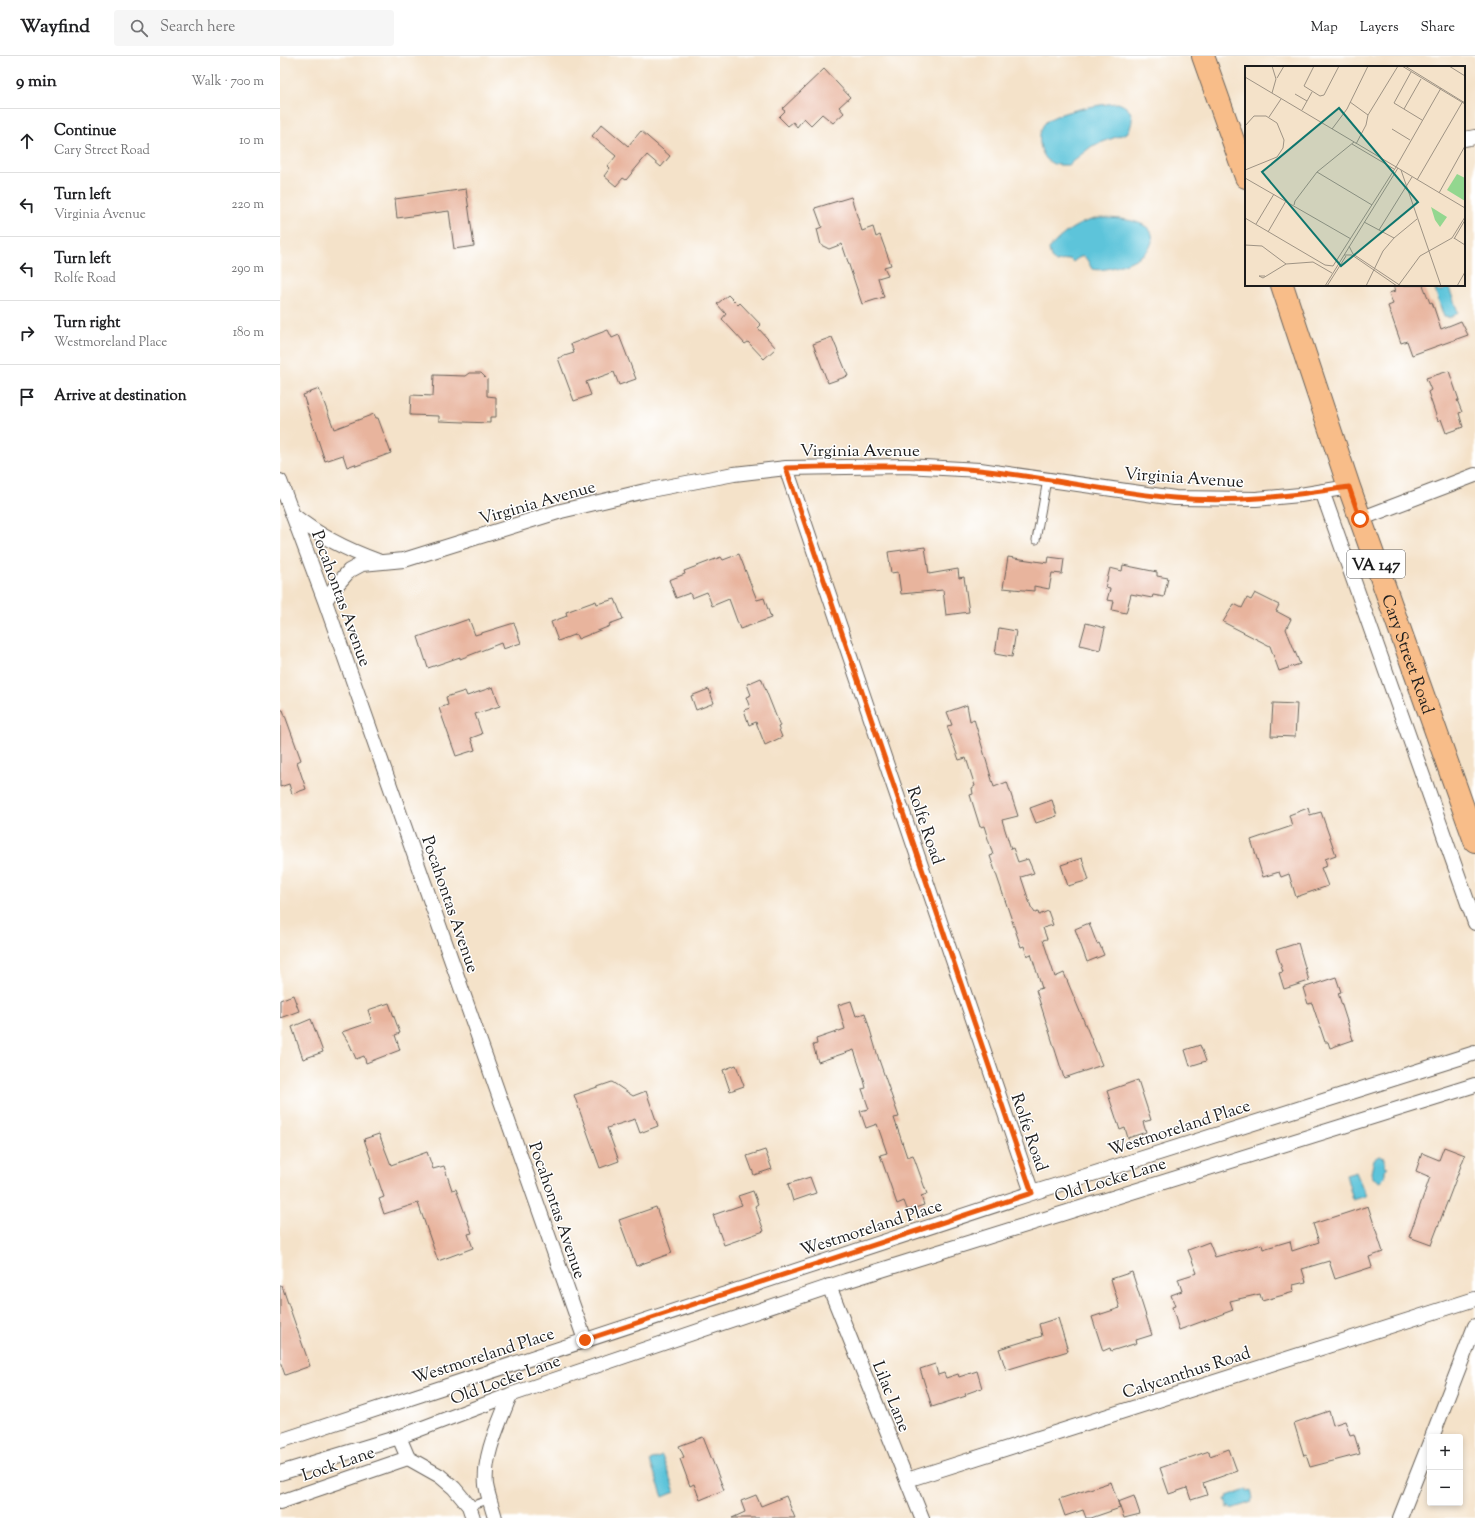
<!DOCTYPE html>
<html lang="en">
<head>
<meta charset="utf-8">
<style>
  :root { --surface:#fff; --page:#f6f6f6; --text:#202124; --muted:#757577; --line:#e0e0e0 }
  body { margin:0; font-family:"Sorts Mill Goudy",serif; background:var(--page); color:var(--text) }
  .controls { position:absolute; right:12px; bottom:12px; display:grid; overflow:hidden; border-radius:4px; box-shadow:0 2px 6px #0003 }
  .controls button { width:36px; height:36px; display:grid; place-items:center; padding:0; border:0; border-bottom:1px solid var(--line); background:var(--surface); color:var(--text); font:20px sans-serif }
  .stop { position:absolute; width:12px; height:12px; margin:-9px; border:3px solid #ea580c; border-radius:50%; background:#fff }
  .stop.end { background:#ea580c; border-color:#fff; box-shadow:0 1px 4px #0008 }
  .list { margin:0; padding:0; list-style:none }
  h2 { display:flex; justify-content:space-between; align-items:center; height:52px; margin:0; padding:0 16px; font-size:17px }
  h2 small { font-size:13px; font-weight:400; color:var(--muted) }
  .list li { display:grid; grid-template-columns:26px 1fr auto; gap:12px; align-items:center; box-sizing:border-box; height:64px; padding:0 16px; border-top:1px solid var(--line) }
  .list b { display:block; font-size:15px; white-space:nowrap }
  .list p { margin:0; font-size:13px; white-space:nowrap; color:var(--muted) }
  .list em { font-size:13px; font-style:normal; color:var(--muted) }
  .icon { flex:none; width:22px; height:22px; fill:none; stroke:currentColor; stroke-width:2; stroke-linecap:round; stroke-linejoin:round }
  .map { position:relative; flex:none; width:1195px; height:1462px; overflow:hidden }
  header { display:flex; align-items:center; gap:24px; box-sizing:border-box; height:56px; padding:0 20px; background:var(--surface); border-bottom:1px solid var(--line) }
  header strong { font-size:19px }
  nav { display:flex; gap:22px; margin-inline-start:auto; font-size:14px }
  .search { width:280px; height:36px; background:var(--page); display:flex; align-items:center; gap:10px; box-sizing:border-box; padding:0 14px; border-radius:4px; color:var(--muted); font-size:15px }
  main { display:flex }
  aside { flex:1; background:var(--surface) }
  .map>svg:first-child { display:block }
  .water { fill:#5dc4da; stroke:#3c707b }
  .building { fill:#e8b49d }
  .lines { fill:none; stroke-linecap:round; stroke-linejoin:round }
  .service-casing { stroke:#686159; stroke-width:9 }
  .minor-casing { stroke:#686159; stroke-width:16 }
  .primary-casing { stroke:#686159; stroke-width:24 }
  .service { stroke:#fff; stroke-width:7 }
  .minor { stroke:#fff; stroke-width:14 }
  .primary { stroke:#f8bd89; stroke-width:22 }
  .route { stroke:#ea580c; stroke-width:5 }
  .labels { text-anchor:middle; stroke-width:3; stroke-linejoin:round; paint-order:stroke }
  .shield { fill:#fff; stroke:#606060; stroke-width:1 }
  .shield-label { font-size:16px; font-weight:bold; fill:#1c1c1c }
  .street-label { font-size:17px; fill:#1c1c1c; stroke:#fff }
  .inset-road { fill:none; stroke:#9e9384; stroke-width:1 }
  .view { fill:#0f766e; fill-opacity:0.15; stroke:#0f766e; stroke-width:2 }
  .inset-edge { fill:none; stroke:#1c1c1c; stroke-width:2 }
</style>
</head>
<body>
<header>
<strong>Wayfind</strong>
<div class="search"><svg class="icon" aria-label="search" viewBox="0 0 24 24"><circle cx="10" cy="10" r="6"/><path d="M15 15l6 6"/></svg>Search here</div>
<nav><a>Map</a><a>Layers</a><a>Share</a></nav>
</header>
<main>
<aside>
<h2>9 min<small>Walk · 700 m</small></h2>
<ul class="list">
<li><svg class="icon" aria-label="ahead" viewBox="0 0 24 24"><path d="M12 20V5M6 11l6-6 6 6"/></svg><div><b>Continue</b><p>Cary Street Road</p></div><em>10 m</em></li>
<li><svg class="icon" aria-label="left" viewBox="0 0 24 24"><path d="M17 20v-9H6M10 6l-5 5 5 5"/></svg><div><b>Turn left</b><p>Virginia Avenue</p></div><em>220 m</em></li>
<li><svg class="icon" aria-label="left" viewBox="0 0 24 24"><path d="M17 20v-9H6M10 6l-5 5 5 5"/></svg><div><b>Turn left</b><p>Rolfe Road</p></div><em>290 m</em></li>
<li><svg class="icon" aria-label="right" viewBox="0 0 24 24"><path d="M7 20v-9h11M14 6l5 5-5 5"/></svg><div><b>Turn right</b><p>Westmoreland Place</p></div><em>180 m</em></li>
<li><svg class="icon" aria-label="arrive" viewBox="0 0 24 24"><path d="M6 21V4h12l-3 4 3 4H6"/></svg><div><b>Arrive at destination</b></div></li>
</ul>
</aside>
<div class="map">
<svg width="1195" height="1462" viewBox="0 0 1195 1462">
  <rect width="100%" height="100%" fill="#fff"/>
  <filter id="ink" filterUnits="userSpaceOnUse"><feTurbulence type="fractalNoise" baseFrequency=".025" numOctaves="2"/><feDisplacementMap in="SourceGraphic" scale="8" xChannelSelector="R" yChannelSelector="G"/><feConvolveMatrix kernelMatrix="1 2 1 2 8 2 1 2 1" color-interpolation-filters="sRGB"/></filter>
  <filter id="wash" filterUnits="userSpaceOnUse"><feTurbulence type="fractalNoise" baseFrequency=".012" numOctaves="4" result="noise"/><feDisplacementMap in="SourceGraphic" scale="16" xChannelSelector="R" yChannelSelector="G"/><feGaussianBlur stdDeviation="0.9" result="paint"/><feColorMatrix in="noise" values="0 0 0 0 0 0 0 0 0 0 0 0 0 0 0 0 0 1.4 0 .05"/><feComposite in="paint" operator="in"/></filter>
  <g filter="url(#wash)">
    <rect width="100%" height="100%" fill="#f4e2c9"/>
    <!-- water -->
    <path class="water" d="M 838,47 C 853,52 856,64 847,77 L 812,90 L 788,109 C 783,109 775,110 770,106 C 759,99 755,75 767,65 C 780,55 821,48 838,47 Z
      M 820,162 C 835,162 884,163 870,191 C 863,204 825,217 812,213 C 806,203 806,195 793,206 L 790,203 L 776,206 L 771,202 L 769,193 C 782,177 800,165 820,162 Z
      M 1168,229 L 1178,256 C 1172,261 1172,262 1164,261 L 1155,234 L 1162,235 Z
      M 1099,1100 L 1105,1102 L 1105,1110 L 1108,1111 L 1105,1114 L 1105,1121 L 1100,1126 L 1094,1123 L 1091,1117 L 1094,1103 Z
      M 1076,1116 L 1086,1140 L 1073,1144 L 1066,1119 Z
      M 382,1400 L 395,1436 L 383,1441 L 370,1405 Z
      M 967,1433 L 968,1436 L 971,1435 L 973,1443 L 971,1444 L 972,1446 L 951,1453 L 950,1451 L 948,1452 L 945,1443 L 948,1442 L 947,1440 Z"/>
    <g id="blocks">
      <!-- building -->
      <path class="building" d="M 544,13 L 570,41 L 559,51 L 564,57 L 553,67 L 542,58 L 531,69 L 524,62 L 517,71 L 513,66 L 508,70 L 499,61 L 505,55 L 502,53 Z
        M 322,68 L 348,90 L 361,75 L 390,100 L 381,111 L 367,99 L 346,124 L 343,122 L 336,130 L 324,120 L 330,112 L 328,110 L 336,100 L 312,80 Z
        M 186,133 L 194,190 L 174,193 L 169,155 L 117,162 L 115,143 Z
        M 571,141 L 582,175 L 593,171 L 596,181 L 600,179 L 611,209 L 604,211 L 608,219 L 598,222 L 604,241 L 582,248 L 562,188 L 549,193 L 541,189 L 537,173 L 542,171 L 535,152 Z
        M 1113,229 L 1143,229 L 1150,247 L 1152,246 L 1161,273 L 1181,265 L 1188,279 L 1132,299 L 1127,285 L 1121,287 L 1108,250 L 1113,248 L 1109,237 L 1115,235 Z
        M 448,239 L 458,249 L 460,247 L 481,269 L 478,272 L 496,292 L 484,303 L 468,286 L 465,288 L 442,263 L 446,258 L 437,248 Z
        M 328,274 L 332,282 L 339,279 L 356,323 L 339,329 L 334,316 L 306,326 L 311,339 L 294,345 L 278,302 L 294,297 L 291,288 Z
        M 552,281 L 568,320 L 548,327 L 533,288 Z
        M 1169,315 L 1179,344 L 1177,344 L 1182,356 L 1179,357 L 1183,371 L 1166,377 L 1161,363 L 1158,365 L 1148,336 L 1151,334 L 1146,322 Z
        M 189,317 L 201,317 L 207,323 L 207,340 L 216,341 L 216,361 L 210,361 L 210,367 L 159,365 L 159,360 L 130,359 L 131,339 L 153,340 L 154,319 L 185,320 Z
        M 39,333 L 54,373 L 94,358 L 96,362 L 98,362 L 111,397 L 76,410 L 75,408 L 67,411 L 63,399 L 45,405 L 23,339 Z
        M 645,491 L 649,518 L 678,513 L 679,522 L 684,521 L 689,556 L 666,559 L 663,534 L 621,538 L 618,516 L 611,517 L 608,496 Z
        M 459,498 L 477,544 L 484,542 L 491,562 L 460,573 L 449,543 L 432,550 L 427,536 L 412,542 L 410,537 L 396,542 L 389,524 L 405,518 L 404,515 L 441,501 L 443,504 Z
        M 728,501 L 768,507 L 769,501 L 784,503 L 782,518 L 772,517 L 769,533 L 754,530 L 754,535 L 723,532 Z
        M 843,509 L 877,516 L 877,520 L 888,522 L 884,541 L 873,539 L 872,542 L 851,538 L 846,557 L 832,554 L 834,545 L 827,544 L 830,533 L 825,532 L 830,512 L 842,515 Z
        M 975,537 L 999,549 L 996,555 L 1011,563 L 1006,573 L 1020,608 L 999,615 L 990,590 L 943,566 L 954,548 L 962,552 L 967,542 L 971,544 Z
        M 335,543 L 343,563 L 329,568 L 330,570 L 298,583 L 296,578 L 278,585 L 271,566 L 287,560 L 286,556 L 316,545 L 317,548 Z
        M 189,563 L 195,579 L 234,567 L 241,587 L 223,593 L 221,587 L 180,603 L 180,601 L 148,612 L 138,581 Z
        M 806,567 L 825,572 L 820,594 L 800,589 Z
        M 719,572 L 736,575 L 732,601 L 715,598 Z
        M 481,622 L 500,670 L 498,671 L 502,681 L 485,689 L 476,666 L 469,669 L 464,654 L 470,652 L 466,641 L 471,639 L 467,628 Z
        M 213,631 L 220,650 L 195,658 L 202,678 L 191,682 L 195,694 L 176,700 L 159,652 L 168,649 L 166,641 L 185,635 L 187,640 Z
        M 429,633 L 434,647 L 416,654 L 411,640 Z
        M 993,647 L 1017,648 L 1015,681 L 991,680 Z
        M 687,649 L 690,665 L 694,663 L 714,731 L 727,726 L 738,760 L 722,764 L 731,793 L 733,792 L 738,806 L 748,803 L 754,817 L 741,821 L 751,851 L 755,857 L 758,856 L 759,859 L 768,855 L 773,869 L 763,872 L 767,883 L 763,884 L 775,921 L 784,917 L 822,1009 L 784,1022 L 756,934 L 762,932 L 751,898 L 747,900 L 744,890 L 741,891 L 710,800 L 713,799 L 704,770 L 700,771 L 690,739 L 693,738 L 692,732 L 695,730 L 686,702 L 679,704 L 667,670 L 672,669 L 667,656 Z
        M 0,654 L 3,654 L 21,704 L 17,706 L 26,733 L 12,738 L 9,728 L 0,731 Z
        M 772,744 L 777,760 L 756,767 L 750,752 Z
        M 1028,752 L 1030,759 L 1041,756 L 1056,799 L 1045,803 L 1047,810 L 1041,812 L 1048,830 L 1016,841 L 1009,818 L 1001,821 L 999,816 L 983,821 L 971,784 L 1012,770 L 1009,759 Z
        M 802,802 L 809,824 L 788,830 L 781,809 Z
        M 809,867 L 817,888 L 819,887 L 824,899 L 807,906 L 795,873 Z
        M 1018,887 L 1029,925 L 1004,933 L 999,917 L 1003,916 L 996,894 Z
        M 1056,921 L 1061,936 L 1058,937 L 1073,984 L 1050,992 L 1048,986 L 1045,986 L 1032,947 L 1028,948 L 1023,932 Z
        M 13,939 L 19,955 L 0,962 L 0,944 Z
        M 571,945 L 576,960 L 585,957 L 599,1004 L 619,1061 L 614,1062 L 627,1101 L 633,1099 L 647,1138 L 641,1140 L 644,1149 L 629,1154 L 627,1153 L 624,1145 L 617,1148 L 600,1099 L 607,1097 L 597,1068 L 586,1072 L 580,1055 L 589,1053 L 582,1033 L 586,1032 L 584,1024 L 574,994 L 538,1006 L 533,989 L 537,988 L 536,983 L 565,973 L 558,949 Z
        M 109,947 L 120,977 L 115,979 L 120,994 L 86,1007 L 84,1000 L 76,1003 L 70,989 L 62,976 L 92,966 L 88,954 Z
        M 31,963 L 43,996 L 23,1003 L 12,971 Z
        M 920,989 L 926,1005 L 910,1010 L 905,994 Z
        M 456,1009 L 464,1030 L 450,1035 L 443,1014 Z
        M 858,1024 L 871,1064 L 863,1066 L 866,1076 L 848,1082 L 845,1072 L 840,1074 L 827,1035 Z
        M 332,1026 L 353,1040 L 366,1035 L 378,1070 L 360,1077 L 355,1063 L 327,1072 L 339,1105 L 320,1112 L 294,1039 Z
        M 99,1078 L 111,1109 L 147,1096 L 153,1113 L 164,1110 L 172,1134 L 176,1133 L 192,1177 L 188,1178 L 193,1192 L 158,1205 L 138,1147 L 104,1158 L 99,1143 L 104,1141 L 84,1083 Z
        M 1164,1091 L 1185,1099 L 1151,1189 L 1129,1181 L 1150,1121 L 1136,1115 L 1142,1097 L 1159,1104 Z
        M 485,1094 L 492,1113 L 474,1119 L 467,1100 Z
        M 530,1121 L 536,1137 L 513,1145 L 508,1128 Z
        M 473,1135 L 478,1148 L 475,1150 L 484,1175 L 444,1189 L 433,1159 L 462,1149 L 458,1140 Z
        M 1088,1150 L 1103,1196 L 1089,1201 L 1092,1211 L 1055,1223 L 1049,1205 L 1022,1213 L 1026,1226 L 1013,1229 L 1014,1236 L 982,1245 L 980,1238 L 950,1245 L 953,1254 L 899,1274 L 892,1251 L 895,1250 L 891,1239 L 902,1235 L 898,1223 L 917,1217 L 908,1194 L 929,1186 L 935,1201 L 982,1188 L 983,1193 L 1010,1185 L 1012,1195 L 1039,1186 L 1033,1168 Z
        M 376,1151 L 392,1197 L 356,1210 L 339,1164 Z
        M 852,1216 L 872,1279 L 856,1284 L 857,1287 L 831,1295 L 830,1292 L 823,1295 L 812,1261 L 840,1252 L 831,1223 Z
        M 0,1230 L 2,1230 L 30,1310 L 5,1319 L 0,1305 Z
        M 778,1262 L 788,1295 L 726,1314 L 719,1293 L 762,1280 L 759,1268 Z
        M 655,1308 L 658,1319 L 664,1317 L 666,1322 L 678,1318 L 679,1321 L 697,1315 L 702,1332 L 685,1338 L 686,1340 L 652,1351 L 640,1313 Z
        M 1049,1355 L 1053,1369 L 1065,1365 L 1070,1379 L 1074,1378 L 1080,1398 L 1030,1411 L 1026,1399 L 1024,1400 L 1014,1367 Z
        M 423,1381 L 444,1434 L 420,1444 L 414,1428 L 410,1430 L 400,1403 L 404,1401 L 399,1390 Z
        M 949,1393 L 957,1415 L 923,1427 L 927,1439 L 911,1444 L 907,1432 L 889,1438 L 880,1412 L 929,1395 L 930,1400 Z
        M 831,1426 L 840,1452 L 811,1462 L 806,1462 L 803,1454 L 785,1460 L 779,1443 Z
        M 476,1439 L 481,1450 L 506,1440 L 515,1462 L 452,1462 L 465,1456 L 461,1445 Z
        M 854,1440 L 860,1458 L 844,1462 L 838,1446 Z"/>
    </g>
  </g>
  <g filter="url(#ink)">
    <use href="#blocks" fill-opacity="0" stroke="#686159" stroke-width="1"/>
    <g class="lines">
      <defs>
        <path id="service" d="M 756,484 L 767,424
          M 189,1450 L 209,1444"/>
        <path id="minor" d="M 1184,83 L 1195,81
          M 506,412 L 752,1137
          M 0,425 L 45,545 L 305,1284
          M 1042,435 L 1195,867
          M 13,459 C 39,480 67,494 98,505
          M 1080,463 L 1195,419
          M 45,545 L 55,531 L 69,515 L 82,508 L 124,504 L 281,455 L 365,435 L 454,418 L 506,412 L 625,410 L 700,414 L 895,442 L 976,443 L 1020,439 L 1069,431
          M 549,1230 L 642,1462
          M 119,1381 L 128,1402 L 160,1420 L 174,1432 L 189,1450 L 193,1462
          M 1152,1381 L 1195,1270
          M 0,1385 L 752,1137 L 1195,997
          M 0,1417 L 119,1381 L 230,1339 L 566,1225 L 1195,1029
          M 627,1424 L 1195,1243
          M 0,1446 L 128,1402
          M 215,1462 C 212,1451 208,1440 206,1429 C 203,1399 220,1366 230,1339
          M 1120,1462 L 1150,1386"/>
        <g id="primary">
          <path d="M 923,0 L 966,121"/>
          <path id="s1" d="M 1002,229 L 1069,431 L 1195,785"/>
        </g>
      </defs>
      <!-- service casing -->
      <use href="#service" class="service-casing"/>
      <!-- minor casing -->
      <use href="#minor" class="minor-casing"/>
      <!-- primary casing -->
      <use href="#primary" class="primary-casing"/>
      <!-- service -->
      <use href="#service" class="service"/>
      <!-- minor -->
      <use href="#minor" class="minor"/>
      <!-- primary -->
      <use href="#primary" class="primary"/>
    </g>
  </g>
  <g class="lines" filter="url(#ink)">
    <!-- route -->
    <path class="route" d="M 305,1284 L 752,1137 L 506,412 C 570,410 635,408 699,414 C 765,421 829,436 894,442 C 953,447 1011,440 1069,431 L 1080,463"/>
  </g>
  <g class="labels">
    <!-- shield labels -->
    <rect class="shield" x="1067" y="494" width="58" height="28" rx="3"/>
    <g class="shield-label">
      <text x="1096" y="514">VA 147</text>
    </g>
    <!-- street labels -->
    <g class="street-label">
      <text x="580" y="400">Virginia Avenue</text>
      <text transform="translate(904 421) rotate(4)" y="6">Virginia Avenue</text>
      <text transform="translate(257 446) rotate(-16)" y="6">Virginia Avenue</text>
      <text transform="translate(62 542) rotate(70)" y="6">Pocahontas Avenue</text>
      <text dy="6" stroke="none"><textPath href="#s1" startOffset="390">Cary Street Road</textPath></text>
      <text transform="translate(646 769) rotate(71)" y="6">Rolfe Road</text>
      <text transform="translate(171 848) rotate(71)" y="6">Pocahontas Avenue</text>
      <text transform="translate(899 1071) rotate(-18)" y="6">Westmoreland Place</text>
      <text transform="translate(750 1076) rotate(71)" y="6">Rolfe Road</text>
      <text transform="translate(830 1123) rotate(-17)" y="6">Old Locke Lane</text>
      <text transform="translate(278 1154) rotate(71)" y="6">Pocahontas Avenue</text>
      <text transform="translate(591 1171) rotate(-18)" y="6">Westmoreland Place</text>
      <text transform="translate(203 1299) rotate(-18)" y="6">Westmoreland Place</text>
      <text transform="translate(906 1316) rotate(-18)" y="6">Calycanthus Road</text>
      <text transform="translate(225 1323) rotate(-20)" y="6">Old Locke Lane</text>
      <text transform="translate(612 1340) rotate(68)" y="6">Lilac Lane</text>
      <text transform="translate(58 1407) rotate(-19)" y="6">Lock Lane</text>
    </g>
  </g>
  <!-- overview -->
  <g transform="translate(965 10)">
    <rect width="220" height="220" fill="#f4e2c9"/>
    <path d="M 212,108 L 220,112 L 220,135 L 202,124 ZM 186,141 L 202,151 L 195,161 L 190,154 Z" fill="#93d78f"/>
    <path class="inset-road" d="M 69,0 L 59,20 L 75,30 L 79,29 L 94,0M 157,0 L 220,38M 160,0 L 220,37M 204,0 L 220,10M 166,6 L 149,37 L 177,54M 0,11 L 220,142M 32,12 L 39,0M 27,27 L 31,13 L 27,0M 50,28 L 62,35M 105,36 L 123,49M 159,43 L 176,13M 57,44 L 67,26M 24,51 L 36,33M 0,60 L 9,50 L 21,50 L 32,57 L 39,74 L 38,82 L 32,91 L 0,104M 87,63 L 102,43 L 123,0M 147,63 L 165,74M 107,78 L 149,103M 111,78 L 121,59 L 123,49 L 153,0M 156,104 L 196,220M 72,106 L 127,139M 0,112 L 106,173M 172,114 L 218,35M 194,127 L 220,80M 49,139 L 50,135 L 72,106 L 109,76M 0,152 L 80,199 L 88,200 L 151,101 L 196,22M 119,156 L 149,172M 11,158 L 29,128M 134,164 L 167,111M 23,166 L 41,135M 209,172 L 220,179M 209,173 L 220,154M 0,179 L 17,180 L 41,198 L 68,196 L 87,207M 104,180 L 108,188 L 156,220M 99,189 L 107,189 L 152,220M 20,210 L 14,210 L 18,212 L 41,198M 80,220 L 153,102M 82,220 L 101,190M 121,220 L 138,185 L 149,172 L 172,153M 153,220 L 175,190 L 207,172 L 220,151M 212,220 L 220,206"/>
    <path class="view" d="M 94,42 L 173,136 L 96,200 L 17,106 Z"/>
    <rect width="220" height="220" class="inset-edge"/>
  </g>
</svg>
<div class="controls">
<button>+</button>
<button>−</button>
</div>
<div class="stop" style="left:1080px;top:463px"></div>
<div class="stop end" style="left:305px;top:1284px"></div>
</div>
</main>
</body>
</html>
